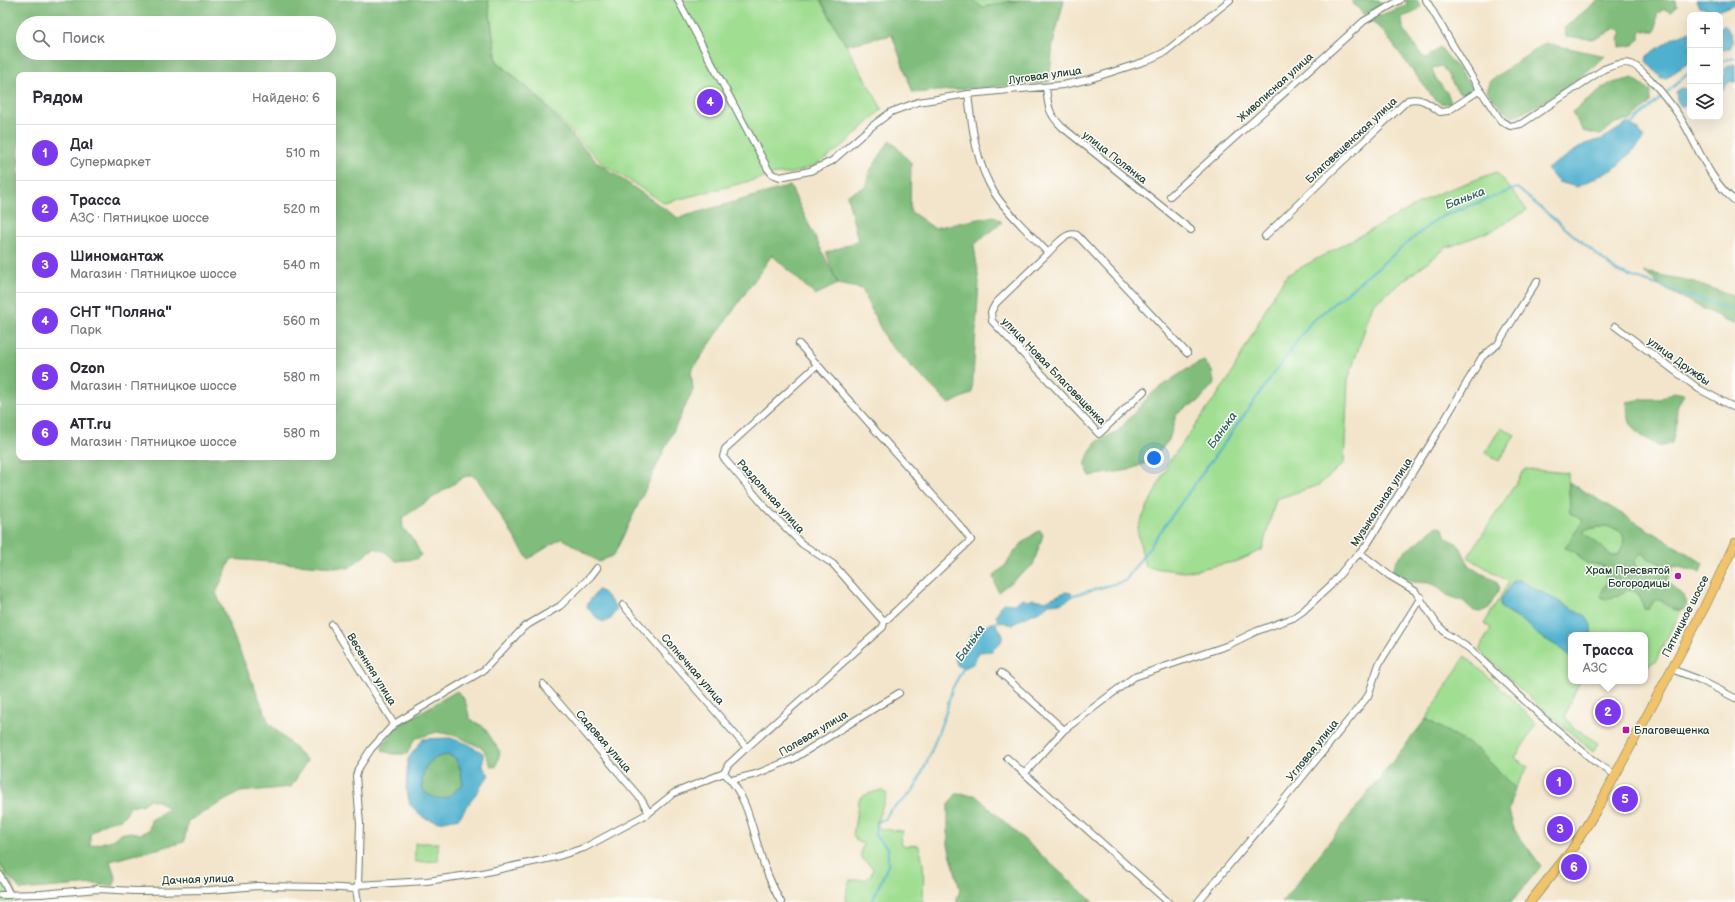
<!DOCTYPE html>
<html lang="ru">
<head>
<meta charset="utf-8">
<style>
  :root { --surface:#fff; --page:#f2f2f3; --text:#2b2b33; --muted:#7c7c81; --line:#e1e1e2; --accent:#7c3aed }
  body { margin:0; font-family:"Balsamiq Sans",sans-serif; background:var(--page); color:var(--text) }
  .controls { position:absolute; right:12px; top:12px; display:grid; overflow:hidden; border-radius:8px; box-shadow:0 4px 16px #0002 }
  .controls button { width:36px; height:36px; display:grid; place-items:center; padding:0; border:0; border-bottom:1px solid var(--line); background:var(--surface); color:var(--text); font:20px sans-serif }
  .you { position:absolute; left:1154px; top:458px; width:14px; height:14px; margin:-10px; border:3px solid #fff; border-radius:50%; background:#1a73e8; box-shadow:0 0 0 6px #1a73e833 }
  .badge { display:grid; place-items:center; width:26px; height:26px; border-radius:50%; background:var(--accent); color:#fff; font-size:13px; font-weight:700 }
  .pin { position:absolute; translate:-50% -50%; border:2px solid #fff; box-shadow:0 1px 4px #0006 }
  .popup { position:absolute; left:1568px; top:632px; width:80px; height:52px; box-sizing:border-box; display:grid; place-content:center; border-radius:8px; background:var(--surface); filter:drop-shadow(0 1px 3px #0005); font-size:13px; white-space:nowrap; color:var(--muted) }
  .popup b { font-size:15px; color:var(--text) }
  .popup::after { content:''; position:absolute; left:50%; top:100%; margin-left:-8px; border:8px solid transparent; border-top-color:var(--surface) }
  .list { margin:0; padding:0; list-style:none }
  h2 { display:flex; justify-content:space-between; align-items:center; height:52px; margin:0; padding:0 16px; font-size:17px }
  h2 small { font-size:13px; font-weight:400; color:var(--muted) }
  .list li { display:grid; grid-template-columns:26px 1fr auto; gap:12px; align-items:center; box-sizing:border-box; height:56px; padding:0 16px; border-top:1px solid var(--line) }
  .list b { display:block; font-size:15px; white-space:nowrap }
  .list p { margin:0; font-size:13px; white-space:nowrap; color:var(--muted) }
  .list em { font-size:13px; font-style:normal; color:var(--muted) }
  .icon { flex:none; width:22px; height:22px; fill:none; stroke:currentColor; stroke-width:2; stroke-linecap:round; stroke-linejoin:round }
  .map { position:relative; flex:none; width:1735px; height:902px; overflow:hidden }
  .search { position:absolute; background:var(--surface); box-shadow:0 4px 16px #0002; left:16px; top:16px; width:320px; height:44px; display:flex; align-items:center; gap:10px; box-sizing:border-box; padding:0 14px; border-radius:22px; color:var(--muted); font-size:15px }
  .panel { position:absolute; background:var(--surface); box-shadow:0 4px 16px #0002; left:16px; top:72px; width:320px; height:388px; border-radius:8px }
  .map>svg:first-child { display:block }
  .green { fill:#a0de92; stroke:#608e63 }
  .forest { fill:#80bd7c; stroke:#507d58; fill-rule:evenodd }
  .water { fill:#50b1cf; stroke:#387782; fill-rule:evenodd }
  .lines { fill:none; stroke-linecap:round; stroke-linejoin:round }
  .stream { stroke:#50b1cf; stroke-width:2 }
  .street-casing { stroke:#697869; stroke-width:8 }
  .primary-casing { stroke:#697869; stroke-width:10 }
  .street { stroke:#fff; stroke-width:6 }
  .primary { stroke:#f1c36a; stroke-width:9 }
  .poi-dot { fill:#b5179e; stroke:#fdfcf7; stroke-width:1.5 }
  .labels { text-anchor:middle; stroke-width:3; stroke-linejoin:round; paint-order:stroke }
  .street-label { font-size:11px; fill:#1f3d34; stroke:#fdfcf7 }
  .poi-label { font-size:11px; fill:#1f3d34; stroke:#fdfcf7; text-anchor:end }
  .water-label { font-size:12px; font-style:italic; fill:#2e6062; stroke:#fdfcf7 }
</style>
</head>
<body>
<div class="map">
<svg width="1735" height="902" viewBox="0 0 1735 902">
  <rect width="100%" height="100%" fill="#fdfcf7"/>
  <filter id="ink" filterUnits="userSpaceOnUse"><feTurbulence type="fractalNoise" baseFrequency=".025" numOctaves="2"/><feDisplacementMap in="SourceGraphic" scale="8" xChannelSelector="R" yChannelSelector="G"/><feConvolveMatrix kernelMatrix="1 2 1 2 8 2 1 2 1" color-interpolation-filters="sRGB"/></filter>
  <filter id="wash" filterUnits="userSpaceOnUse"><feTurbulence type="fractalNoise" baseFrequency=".012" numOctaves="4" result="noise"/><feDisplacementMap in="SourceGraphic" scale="16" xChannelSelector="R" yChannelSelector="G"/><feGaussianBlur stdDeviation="0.9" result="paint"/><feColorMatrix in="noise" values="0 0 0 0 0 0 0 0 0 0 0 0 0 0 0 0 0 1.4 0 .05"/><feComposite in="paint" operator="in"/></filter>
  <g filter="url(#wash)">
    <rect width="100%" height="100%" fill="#f3e5cb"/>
    <!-- green -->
    <path class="green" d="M 488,0 L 820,0 L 882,109 C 853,136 819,176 777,174 L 664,203 L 602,163 L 539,98 L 497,61 Z
      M 972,0 L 1021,0 L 982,7 Z
      M 1497,172 L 1527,210 L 1493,230 L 1446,248 L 1373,304 L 1348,380 L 1344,463 L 1319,485 L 1276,499 L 1262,550 L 1238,561 L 1185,572 L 1145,567 L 1137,529 L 1169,462 L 1228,380 L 1271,299 L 1287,275 L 1439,193 Z
      M 1501,427 L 1515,435 L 1499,461 L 1485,453 Z
      M 1525,469 L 1568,473 L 1570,513 L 1583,520 L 1575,552 L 1582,560 L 1605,567 L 1607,582 L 1602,592 L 1611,599 C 1629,588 1637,584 1644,608 L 1649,608 L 1655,600 L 1660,599 L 1671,609 L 1681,611 L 1656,660 L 1648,666 L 1645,665 L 1645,635 L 1591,635 L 1591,630 L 1514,580 L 1500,601 L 1500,604 L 1505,611 L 1527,624 L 1538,635 L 1557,646 L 1568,655 L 1571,655 L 1571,681 L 1580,681 L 1568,707 L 1565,717 L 1574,728 L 1598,743 L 1593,752 L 1519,688 L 1479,650 L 1491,628 L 1484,624 L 1509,582 L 1468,557 Z
      M 1605,526 C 1623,529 1629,537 1619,554 L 1614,556 L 1609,555 L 1602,547 L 1585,535 L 1583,530 Z
      M 1641,553 L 1649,559 L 1659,562 L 1660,567 C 1651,572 1648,578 1637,571 L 1634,561 Z
      M 1465,656 L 1514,700 L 1536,724 L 1515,758 L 1528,767 L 1515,788 L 1478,750 L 1426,719 Z
      M 881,790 L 887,794 L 876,824 L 881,829 L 903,831 L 900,842 L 905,846 L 918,845 C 926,862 923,884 923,902 L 846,902 L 847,888 L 850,880 L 865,880 L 871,875 L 873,868 L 861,858 L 861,850 L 864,844 L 857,841 L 853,835 L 859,799 L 865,795 Z
      M 415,843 L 438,843 L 438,861 L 415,862 Z
      M 0,863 L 15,890 L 17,902 L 0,902 Z"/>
    <!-- forest -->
    <path class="forest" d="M 0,0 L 488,0 L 496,61 L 539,99 L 597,162 L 678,218 L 790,186 L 838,284 L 815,295 L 772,255 L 691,371 L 693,390 L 614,555 L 599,562 L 562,538 L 528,559 L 480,483 L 472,475 L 464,477 L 402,518 L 403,528 L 414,541 L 421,555 L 416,559 L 396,561 L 384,551 L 374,548 L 349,568 L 231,559 L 216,593 L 269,723 L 307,760 L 291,787 L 240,792 L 188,821 L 184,842 L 110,861 L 116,879 L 113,887 L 94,884 L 21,890 L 6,873 L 0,863 ZM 23,23 L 329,23 L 329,53 L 23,53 ZM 19,75 L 333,75 L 333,457 L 19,457 ZM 150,799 L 160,802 L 168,809 L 151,820 L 149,830 L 140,834 L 130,832 L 120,834 L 112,840 L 90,846 L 90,835 C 94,831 99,826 105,823 C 119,817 120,825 130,807 L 141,805 Z
      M 821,0 L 972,0 L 982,7 L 1021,0 L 1064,0 L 1053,44 L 1049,82 L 913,93 L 892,35 L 846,45 Z
      M 1351,0 L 1379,0 L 1382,4 L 1364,15 Z
      M 1405,0 L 1417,0 L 1421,7 L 1413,13 L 1402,17 L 1403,29 L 1423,57 L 1427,58 L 1440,47 L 1474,89 L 1472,93 L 1467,95 L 1458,92 L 1442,66 L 1432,68 L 1435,78 L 1448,94 L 1451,104 L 1440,103 L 1432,96 L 1382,30 L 1371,21 L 1381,15 L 1405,6 L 1407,3 Z
      M 1598,0 L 1676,0 L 1677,7 L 1671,12 L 1664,9 L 1657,14 L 1656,31 L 1641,31 L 1639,39 L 1634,45 L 1620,47 L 1619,39 L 1622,31 L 1615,28 C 1592,43 1592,39 1566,36 L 1564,28 Z
      M 1545,43 L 1605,56 C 1587,73 1534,113 1511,116 L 1502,109 L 1487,91 L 1491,80 Z
      M 1633,78 L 1651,91 L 1650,103 L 1631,120 L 1615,123 L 1601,135 L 1583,131 L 1572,112 L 1609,84 Z
      M 890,140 L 911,163 L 910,211 L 934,228 L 994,216 L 1002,222 L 974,245 L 979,282 L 972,393 L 949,404 L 887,342 L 862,289 L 838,284 L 826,253 L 858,241 L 847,195 L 865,187 L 870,171 Z
      M 1644,272 L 1691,281 L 1735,296 L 1735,325 L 1665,289 Z
      M 1204,361 L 1212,371 L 1214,383 L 1198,402 L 1186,407 L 1176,415 L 1169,440 L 1152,460 L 1129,470 L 1090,476 L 1085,465 L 1089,454 L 1096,442 L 1118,431 L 1150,395 L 1160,387 L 1192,366 Z
      M 1674,392 L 1684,394 L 1677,407 L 1676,426 L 1672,443 L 1660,447 C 1636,432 1628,432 1627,402 L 1644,399 L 1660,399 Z
      M 1569,482 L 1703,563 L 1700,572 L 1674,566 L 1667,581 C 1674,590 1690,596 1686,608 C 1673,614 1670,604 1660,599 L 1655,600 L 1649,608 L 1644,608 L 1639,594 L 1629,589 C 1619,593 1612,603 1601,597 L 1602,592 L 1607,582 L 1605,567 L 1600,565 L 1586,563 L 1575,552 L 1565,548 L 1583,520 L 1570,513 ZM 1605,526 C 1623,529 1629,537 1619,554 L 1614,556 L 1609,555 L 1602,547 L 1586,535 L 1583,530 ZM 1641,553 L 1649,559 L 1659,562 L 1660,567 C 1651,572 1648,578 1637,571 L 1634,561 Z
      M 1437,526 L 1443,529 L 1446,537 L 1459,545 L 1470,567 L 1496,581 L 1500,588 L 1488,609 L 1481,612 L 1474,611 L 1463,601 L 1447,595 L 1435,585 L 1429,583 L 1414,582 L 1392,572 C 1397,554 1404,553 1418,542 C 1425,537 1429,530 1437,526 Z
      M 1040,530 L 1043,535 L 1033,565 L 998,592 L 993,576 L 1005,566 L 1012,555 L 1024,541 Z
      M 457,691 C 468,700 466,708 470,719 L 484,727 L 500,752 L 496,767 L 491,766 L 484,750 L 480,747 L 457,736 L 437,732 L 417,738 L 413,742 L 407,754 L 393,754 L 383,751 L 382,746 L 397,726 Z
      M 1426,719 L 1478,750 L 1515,788 L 1509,811 L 1514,829 L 1541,866 L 1512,902 L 1282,902 Z
      M 447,755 L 455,758 L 460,768 L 463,784 C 447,799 445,804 424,793 C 418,774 426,757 447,755 Z
      M 956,794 L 975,795 L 1093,902 L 956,902 L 960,890 L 948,845 L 948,805 Z"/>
    <!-- water -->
    <path class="water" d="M 1696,0 L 1735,0 L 1735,4 L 1717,11 L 1699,7 Z
      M 1725,26 C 1731,30 1735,42 1730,48 C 1728,49 1723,50 1720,51 L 1720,27 Z
      M 1690,31 L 1690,62 L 1666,78 L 1661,78 L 1646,61 L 1647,56 L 1673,38 Z
      M 1735,64 L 1735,82 L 1730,81 L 1720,93 L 1720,78 L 1726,74 L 1724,71 L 1727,66 Z
      M 1681,88 L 1690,90 L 1690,106 L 1681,106 L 1677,100 L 1676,92 Z
      M 1628,123 L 1638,129 L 1644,138 L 1642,142 L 1614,169 L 1577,187 L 1558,182 L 1547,169 L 1585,144 L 1602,139 Z
      M 1514,580 L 1519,580 L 1586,616 L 1591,625 L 1591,635 L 1571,635 L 1571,655 L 1569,655 L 1557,646 L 1538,635 L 1527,624 L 1501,608 L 1500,601 Z
      M 598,590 L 603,592 L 617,608 L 611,619 L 604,622 L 599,620 L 587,608 L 588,603 Z
      M 1065,592 L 1071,593 L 1072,595 L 1071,598 L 1062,603 L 1049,604 C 1038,615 1024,615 1013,625 L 998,621 L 996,615 L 999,610 L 999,607 L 1003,603 L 1015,604 L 1022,598 L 1027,601 L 1033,599 L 1045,601 Z
      M 992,623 L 995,623 L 1003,635 L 1001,642 L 992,651 L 979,652 L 974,663 L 963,669 L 957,665 L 954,655 L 966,643 L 973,632 Z
      M 450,738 L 468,744 L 483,753 L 483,767 L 489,775 L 459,818 L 439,822 L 424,818 L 410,805 L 406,788 L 408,759 L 423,739 ZM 447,755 L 455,758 L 460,768 L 463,784 C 447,799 444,804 424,792 C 418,774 426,757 447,755 Z"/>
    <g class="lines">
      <!-- stream -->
      <path class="stream" d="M 1720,61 L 1735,58
        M 1629,126 L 1690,72
        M 1070,596 L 1125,581 L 1311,322 L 1438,218 L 1517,188 L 1618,272 L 1735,311
        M 993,626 L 1000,619
        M 872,902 L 888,865 L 888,848 L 875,836 L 876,827 L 879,821 L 885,819 L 890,810 L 904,800 L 915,788 L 929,757 L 946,712 L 952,689 L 964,667"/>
    </g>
  </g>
  <g filter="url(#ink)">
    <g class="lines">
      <defs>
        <path id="street" d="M 678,0 L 768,169 L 772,174 L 780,177 L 810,171 L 832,161 L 871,127 L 891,112 L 918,102 L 968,94 L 1063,85 L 1090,79 L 1146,61 L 1165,52 L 1230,0
          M 1426,0 L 1473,79 L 1501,121 L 1510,126 L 1521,124 L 1604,69 C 1611,66 1623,61 1631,64 C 1638,66 1644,74 1650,79 C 1661,91 1671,104 1680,117 C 1698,146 1708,179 1735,201
          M 1046,87 C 1048,106 1048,113 1062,127 L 1191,230
          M 968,94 C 972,128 976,164 995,194 C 1007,213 1032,235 1048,253 L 996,303 L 991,312 L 992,321 L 1099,434 L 1144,391
          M 1170,196 L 1364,21 L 1400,0
          M 1265,236 L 1329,174 L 1408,100 C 1423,97 1429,104 1440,112 L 1448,111 L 1480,90
          M 1048,253 C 1055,246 1066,231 1077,235 L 1187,353
          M 1615,326 L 1699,389 L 1735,408
          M 817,365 L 725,449 L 723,457 L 766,508 L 802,544 L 833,564 L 884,622
          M 1360,553 L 1390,576 L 1415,591 L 1437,624 L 1447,634 L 1470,649 L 1541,716 L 1594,761 L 1615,775
          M 623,605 L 747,748
          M 332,625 L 394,724
          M 1671,669 L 1698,679 L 1735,698
          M 1001,673 L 1064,730
          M 543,684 L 641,799 L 649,813
          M 1007,758 L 1168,902
          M 724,773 C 749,796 753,835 764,865 C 769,878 774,890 781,902
          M 1025,773 L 1064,730 L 1134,677 L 1226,646 L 1257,631 L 1293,618 L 1303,611 L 1331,585 L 1350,562 L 1360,553 L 1368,543 L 1434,438 L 1482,357 L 1498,344 L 1537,281
          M 732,780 L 756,774 L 793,759 L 899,693
          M 0,875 L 10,895
          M 358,885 L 427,881 L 482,873 L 556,857 L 584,848 L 649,813 L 674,793 L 724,773 L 728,765 L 743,751 L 883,627 L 884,622 L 971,540 L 962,528 L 799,344
          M 0,895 L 41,894 L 98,889 L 135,891 L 210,890 L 258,886 L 324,887 L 356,889
          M 358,902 L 356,889 L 358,885 L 360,824 L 356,776 L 358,769 L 371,749 L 394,724 L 484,670 L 524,627 L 560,606 L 591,576 L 597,568
          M 1198,902 L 1287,796 L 1368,696 L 1379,664 L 1421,597"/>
        <path id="primary" d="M 1530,902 L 1571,851 L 1600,804 L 1704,608 L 1735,543"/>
      </defs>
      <!-- street casing -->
      <use href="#street" class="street-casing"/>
      <!-- primary casing -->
      <use href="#primary" class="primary-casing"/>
      <!-- street -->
      <use href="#street" class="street"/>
      <!-- primary -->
      <use href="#primary" class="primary"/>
    </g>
  </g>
  <!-- markers -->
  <g class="poi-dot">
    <circle cx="1678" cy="576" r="4"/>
    <rect x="1622" y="726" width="8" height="8" rx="2"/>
  </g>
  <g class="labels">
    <!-- street labels -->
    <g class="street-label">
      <text transform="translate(1045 75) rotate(-8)" y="4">Луговая улица</text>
      <text transform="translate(1275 87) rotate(-42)" y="4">Живописная улица</text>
      <text transform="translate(1351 140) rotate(-43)" y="4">Благовещенская улица</text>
      <text transform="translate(1115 157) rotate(38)" y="4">улица Полянка</text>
      <text transform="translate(1679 361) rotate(36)" y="4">улица Дружбы</text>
      <text transform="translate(1054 371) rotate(46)" y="4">улица Новая Благовещенка</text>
      <text transform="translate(771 496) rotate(48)" y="4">Раздольная улица</text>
      <text transform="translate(1381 502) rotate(-57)" y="4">Музыкальная улица</text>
      <text transform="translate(1685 616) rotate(-63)" y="4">Пятницкое шоссе</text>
      <text transform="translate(372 669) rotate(58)" y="4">Весенняя улица</text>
      <text transform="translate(693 669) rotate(49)" y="4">Солнечная улица</text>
      <text transform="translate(813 733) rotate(-31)" y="4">Полевая улица</text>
      <text transform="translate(604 741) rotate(49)" y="4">Садовая улица</text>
      <text transform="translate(1312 750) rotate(-51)" y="4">Угловая улица</text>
      <text transform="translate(198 879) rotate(-2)" y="4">Дачная улица</text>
    </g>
    <!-- poi labels -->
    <g class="poi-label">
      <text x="1670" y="574">Храм Пресвятой<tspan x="1670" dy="13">Богородицы</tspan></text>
      <text x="1634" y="734" text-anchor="start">Благовещенка</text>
    </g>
    <!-- water labels -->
    <g class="water-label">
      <text transform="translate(1465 198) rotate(-21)" y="4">Банька</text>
      <text transform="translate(1222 430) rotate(-54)" y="4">Банька</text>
      <text transform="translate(970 643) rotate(-55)" y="4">Банька</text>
    </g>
  </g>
</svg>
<div class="controls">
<button>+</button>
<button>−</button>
<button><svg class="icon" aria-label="layers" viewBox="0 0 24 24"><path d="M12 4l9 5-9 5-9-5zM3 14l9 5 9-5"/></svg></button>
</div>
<div class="you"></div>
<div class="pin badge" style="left:1559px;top:782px">1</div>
<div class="pin badge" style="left:1608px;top:712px">2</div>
<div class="popup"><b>Трасса</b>АЗС</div>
<div class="pin badge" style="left:1560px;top:829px">3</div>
<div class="pin badge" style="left:710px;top:102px">4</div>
<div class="pin badge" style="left:1625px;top:799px">5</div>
<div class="pin badge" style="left:1574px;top:867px">6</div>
<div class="search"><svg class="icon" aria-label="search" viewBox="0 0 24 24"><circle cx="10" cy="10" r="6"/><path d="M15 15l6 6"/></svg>Поиск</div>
<section class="panel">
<h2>Рядом<small>Найдено: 6</small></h2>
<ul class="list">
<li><span class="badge">1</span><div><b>Да!</b><p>Супермаркет</p></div><em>510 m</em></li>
<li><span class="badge">2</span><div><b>Трасса</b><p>АЗС · Пятницкое шоссе</p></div><em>520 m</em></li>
<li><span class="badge">3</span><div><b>Шиномантаж</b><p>Магазин · Пятницкое шоссе</p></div><em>540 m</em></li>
<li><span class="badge">4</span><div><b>СНТ &quot;Поляна&quot;</b><p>Парк</p></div><em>560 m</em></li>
<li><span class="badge">5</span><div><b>Ozon</b><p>Магазин · Пятницкое шоссе</p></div><em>580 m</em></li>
<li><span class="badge">6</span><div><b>ATT.ru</b><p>Магазин · Пятницкое шоссе</p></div><em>580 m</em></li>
</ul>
</section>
</div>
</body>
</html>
